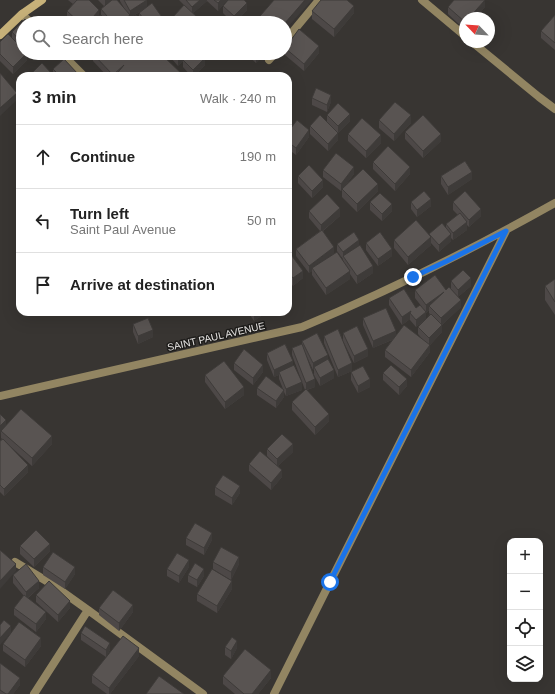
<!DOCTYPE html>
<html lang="en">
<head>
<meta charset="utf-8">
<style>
  :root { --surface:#fff; --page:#f2f2f2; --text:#222; --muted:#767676; --line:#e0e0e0 }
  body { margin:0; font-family:Arial,sans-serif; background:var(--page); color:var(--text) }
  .controls { position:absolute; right:12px; bottom:12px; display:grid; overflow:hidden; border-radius:8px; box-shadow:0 4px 16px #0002 }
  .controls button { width:36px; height:36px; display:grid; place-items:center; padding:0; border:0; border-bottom:1px solid var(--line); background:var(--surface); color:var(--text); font:20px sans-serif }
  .compass { position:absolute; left:459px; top:12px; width:36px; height:36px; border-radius:50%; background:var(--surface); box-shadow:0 4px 16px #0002; rotate:295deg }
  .stop { position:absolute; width:12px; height:12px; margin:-9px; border:3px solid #1a73e8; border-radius:50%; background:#fff }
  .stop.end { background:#1a73e8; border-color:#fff; box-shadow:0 1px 4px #0008 }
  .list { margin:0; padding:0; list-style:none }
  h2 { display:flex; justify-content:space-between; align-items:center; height:52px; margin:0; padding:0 16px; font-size:17px }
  h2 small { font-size:13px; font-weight:400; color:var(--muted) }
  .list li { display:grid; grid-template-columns:26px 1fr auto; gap:12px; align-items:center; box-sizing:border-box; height:64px; padding:0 16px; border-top:1px solid var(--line) }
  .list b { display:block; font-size:15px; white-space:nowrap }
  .list p { margin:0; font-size:13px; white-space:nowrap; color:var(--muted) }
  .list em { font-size:13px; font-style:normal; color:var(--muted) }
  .icon { flex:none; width:22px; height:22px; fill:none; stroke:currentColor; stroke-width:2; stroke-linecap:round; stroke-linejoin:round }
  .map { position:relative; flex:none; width:555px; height:694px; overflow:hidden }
  .search { position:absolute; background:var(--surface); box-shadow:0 4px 16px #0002; left:16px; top:16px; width:276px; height:44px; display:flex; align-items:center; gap:10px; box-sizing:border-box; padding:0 14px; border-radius:22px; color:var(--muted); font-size:15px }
  .panel { position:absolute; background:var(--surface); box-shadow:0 4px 16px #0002; left:16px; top:72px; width:276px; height:244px; border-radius:12px }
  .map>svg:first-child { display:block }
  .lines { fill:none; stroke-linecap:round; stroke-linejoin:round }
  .street { stroke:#928562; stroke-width:8 }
  .secondary { stroke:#c7b179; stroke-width:8 }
  .wall { fill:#4d4847; fill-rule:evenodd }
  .shaded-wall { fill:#3e3b39 }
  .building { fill:#595452; stroke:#3e3b39 }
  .route { stroke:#1a73e8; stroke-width:5 }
  .labels { text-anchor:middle; stroke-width:3; stroke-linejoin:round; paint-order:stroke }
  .street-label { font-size:10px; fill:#e8e6e4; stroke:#1e1d1b }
</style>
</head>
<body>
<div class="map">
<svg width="555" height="694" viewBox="0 0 555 694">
  <rect width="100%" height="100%" fill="#383532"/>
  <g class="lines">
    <!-- street -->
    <path class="street" d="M 422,0 L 465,36
      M 22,14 L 31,23
      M 285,41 L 319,0
      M 472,42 L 539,97 L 555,109
      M 61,53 L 84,76
      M 269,60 L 275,53
      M 0,396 L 302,327 C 389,291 473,249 555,203
      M 15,562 L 53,585 L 88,610
      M 34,694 L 88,610 L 203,694
      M 274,694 L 506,231"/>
    <!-- secondary -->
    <path class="secondary" d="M 0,35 L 22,14 L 42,0"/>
  </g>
  <!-- wall -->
  <path class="wall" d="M 68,0 L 89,0 L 99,16 L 101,15 L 101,9 L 104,6 L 98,0 L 112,0 L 110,2 L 124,8 L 120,1 L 120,0 L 147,0 L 147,7 L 164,23 L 72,23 L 67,18 L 67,11 L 73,4 ZM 146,8 L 139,13 L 139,19 L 130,20 L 130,17 L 130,18 Z
    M 179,0 L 227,0 L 218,11 L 207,1 L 193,13 L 198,23 L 173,23 L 173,17 L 184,5 Z
    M 485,0 L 485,7 L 475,18 L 465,18 L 465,30 L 448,14 L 448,7 Z
    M 223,6 L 247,10 L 234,23 L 233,23 L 223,13 Z
    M 312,11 L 354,13 L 334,37 L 312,19 Z
    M 555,15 L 555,50 L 541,38 L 541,31 Z
    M 23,23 L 23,53 L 34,53 L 29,58 L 27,55 L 27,60 L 13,74 L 0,61 L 0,42 L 12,38 L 12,32 Z
    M 285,47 L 319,53 L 304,71 L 285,55 Z
    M 163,53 L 171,53 L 167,57 Z
    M 171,53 L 200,53 L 205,65 L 194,76 L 191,76 L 183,67 L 183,61 L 178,66 L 171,58 Z
    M 245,53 L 265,53 L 256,63 Z
    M 93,54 L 184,76 L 107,76 L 93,61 Z
    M 53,69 L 78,76 L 53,76 Z
    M 33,72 L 52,76 L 33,76 Z
    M 312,98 L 331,102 L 327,112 L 312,105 Z
    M 327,115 L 350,121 L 338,133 L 338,140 L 328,151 L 310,134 L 310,126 L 327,122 Z
    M 379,120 L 411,123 L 394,141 L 379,128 Z
    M 288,132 L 309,137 L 296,155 L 288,149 Z
    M 405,132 L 441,141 L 423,158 L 405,139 Z
    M 348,134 L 381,143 L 366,158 L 348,141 Z
    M 373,162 L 410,174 L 395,191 L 373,169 Z
    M 323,170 L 354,174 L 341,191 L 323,177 Z
    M 298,176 L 323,187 L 312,198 L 298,183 Z
    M 441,176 L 472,179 L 448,195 L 441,184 Z
    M 342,189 L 378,191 L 357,212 L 342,197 Z
    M 370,202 L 392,211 L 382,221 L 370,210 Z
    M 411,202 L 431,206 L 417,217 L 411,209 Z
    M 453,202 L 481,216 L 469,227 L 467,225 L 467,230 L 453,240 L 451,238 L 451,241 L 439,252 L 431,243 L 431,245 L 408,265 L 394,248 L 394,240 L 429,235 L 429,234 L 446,228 L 446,224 L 458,215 L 453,210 Z
    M 309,211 L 340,216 L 323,231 L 334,253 L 343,262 L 343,259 L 337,251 L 337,244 L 359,246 L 373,273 L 357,284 L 350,274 L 350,279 L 326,295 L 312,275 L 312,271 L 309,273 L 296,256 L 296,249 L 320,231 L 309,218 Z
    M 20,222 L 20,231 L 19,230 L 19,223 Z
    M 366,243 L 392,256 L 378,266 L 366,250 Z
    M 288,260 L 303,278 L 293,286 L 288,279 Z
    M 555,279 L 555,315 L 545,300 L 545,286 Z
    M 451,281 L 471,286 L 458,297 L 451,289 Z
    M 415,290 L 446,290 L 461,307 L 442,325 L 442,332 L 430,345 L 430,352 L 411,377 L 385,357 L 385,350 L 392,340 L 373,348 L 363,325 L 363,318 L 396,335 L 423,340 L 418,334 L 418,327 L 424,321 L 416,327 L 410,320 L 410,319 L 402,325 L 389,305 L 389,298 L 416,308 L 422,307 L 415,298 ZM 429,310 L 429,313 L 430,314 L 426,319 L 426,313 Z
    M 248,312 L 267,312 L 254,321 Z
    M 133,324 L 153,337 L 138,344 L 133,332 Z
    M 343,333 L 368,356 L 354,363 L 343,341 L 352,371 L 338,377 L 324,343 L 324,336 L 343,341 Z
    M 302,341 L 328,360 L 334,378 L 320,386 L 314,375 L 314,370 L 313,370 L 306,355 L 315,387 L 307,390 L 329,421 L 315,435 L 292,410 L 292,402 L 305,390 L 292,355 L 292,348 L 302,346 Z
    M 267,353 L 293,365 L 302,390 L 286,396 L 284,392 L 284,397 L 276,408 L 257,395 L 257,388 L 283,389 L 279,379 L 279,375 L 274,377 L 267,360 Z
    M 234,363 L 263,372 L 253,385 L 234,370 Z
    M 351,372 L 370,387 L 358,393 L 351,380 Z
    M 383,373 L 407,386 L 399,395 L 383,380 Z
    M 205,375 L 244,395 L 225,409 L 205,382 Z
    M 0,414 L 6,426 L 52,444 L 32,466 L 10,446 L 28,472 L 4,496 L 0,492 L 0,441 L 2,439 L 1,438 Z
    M 267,449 L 293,452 L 278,466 L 282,477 L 271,490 L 249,471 L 249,464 L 273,462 L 267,456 Z
    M 215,487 L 240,493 L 232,505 L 215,495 Z
    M 186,538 L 212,540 L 204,555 L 186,545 Z
    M 20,546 L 50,551 L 34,567 L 20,554 Z
    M 213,562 L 239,564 L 231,580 L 213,569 Z
    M 43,567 L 75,574 L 65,589 L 43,575 Z
    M 189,567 L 179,583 L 167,576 L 167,569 Z
    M 13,575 L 39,588 L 28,598 L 46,619 L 36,632 L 14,615 L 14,608 L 24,596 L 13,583 Z
    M 188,575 L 204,576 L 197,587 L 188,582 Z
    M 232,589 L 217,613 L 197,601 L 197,594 Z
    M 36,595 L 70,608 L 58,622 L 36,602 Z
    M 99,608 L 133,612 L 119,631 L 99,615 Z
    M 81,633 L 110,650 L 106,657 L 81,640 Z
    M 3,644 L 41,646 L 25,667 L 3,651 Z
    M 225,647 L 237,648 L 231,659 L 225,655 Z
    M 139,656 L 110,694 L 107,694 L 92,683 L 92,675 Z
    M 0,663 L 20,685 L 13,694 L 0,694 Z
    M 223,676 L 271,678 L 258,694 L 235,694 L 223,684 Z"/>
  <!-- shaded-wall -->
  <path class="shaded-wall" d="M 105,0 L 112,0 L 105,7 Z
    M 147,0 L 147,7 L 130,18 L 130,11 Z
    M 200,0 L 207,0 L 207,1 L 192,14 L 192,7 Z
    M 221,0 L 227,0 L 218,11 L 218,3 Z
    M 305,0 L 312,0 L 285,30 L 285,23 Z
    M 485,0 L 485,7 L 475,18 L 469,18 Z
    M 247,3 L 247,10 L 234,23 L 234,16 Z
    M 354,6 L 354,13 L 334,37 L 334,29 Z
    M 99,10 L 99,17 L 94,23 L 88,23 Z
    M 130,15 L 130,22 L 129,23 L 120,23 Z
    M 198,18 L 198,23 L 194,23 Z
    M 164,20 L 164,23 L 159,23 Z
    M 319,46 L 319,53 L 304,71 L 304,64 Z
    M 27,53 L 27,60 L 13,74 L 13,67 Z
    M 29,53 L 34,53 L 29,58 Z
    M 167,53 L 171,53 L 167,57 Z
    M 184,53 L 192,53 L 183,60 L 183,61 L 178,66 L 178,58 Z
    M 259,53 L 265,53 L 256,63 L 256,56 Z
    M 205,58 L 205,65 L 194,76 L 193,76 L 193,70 Z
    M 17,93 L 17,100 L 0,116 L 0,108 Z
    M 331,95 L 331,102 L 327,112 L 327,105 Z
    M 350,114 L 350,121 L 338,133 L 338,126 Z
    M 411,115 L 411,123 L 394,141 L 394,134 Z
    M 309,130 L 309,137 L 296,155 L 296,148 Z
    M 338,133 L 338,140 L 328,151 L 328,144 Z
    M 441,134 L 441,141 L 423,158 L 423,151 Z
    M 381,135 L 381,143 L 366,158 L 366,151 Z
    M 354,167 L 354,174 L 341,191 L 341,184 Z
    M 410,167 L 410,174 L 395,191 L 395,184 Z
    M 472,172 L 472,179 L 448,195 L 448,187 Z
    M 323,180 L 323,187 L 312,198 L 312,191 Z
    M 378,184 L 378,191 L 357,212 L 357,204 Z
    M 431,199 L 431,206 L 417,217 L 417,210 Z
    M 392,204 L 392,211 L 382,221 L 382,214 Z
    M 340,208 L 340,216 L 321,232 L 321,225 Z
    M 481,209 L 481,216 L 469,227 L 469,220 Z
    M 467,222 L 467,230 L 453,240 L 453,233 Z
    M 451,234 L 451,241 L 439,252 L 439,245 Z
    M 431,237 L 431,245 L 408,265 L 408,257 Z
    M 359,240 L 359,248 L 343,256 L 343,259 L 343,252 Z
    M 334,247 L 334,254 L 312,268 L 312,271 L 309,273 L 309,266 Z
    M 392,249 L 392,256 L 378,266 L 378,259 Z
    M 373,266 L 373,273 L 357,284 L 357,276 Z
    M 303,271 L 303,278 L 293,286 L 293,278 Z
    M 350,271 L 350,279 L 326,295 L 326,288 Z
    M 471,278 L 471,286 L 458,297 L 458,290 Z
    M 444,292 L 429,306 L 429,310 L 426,313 L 426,319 L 416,327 L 416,320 L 426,312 L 426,305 Z
    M 461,300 L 461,307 L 441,326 L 441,318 Z
    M 411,311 L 410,313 L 410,319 L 402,325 L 402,317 Z
    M 256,312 L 267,312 L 254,321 L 254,314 Z
    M 442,325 L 442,332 L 429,346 L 429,338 Z
    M 153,330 L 153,337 L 138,344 L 138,336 Z
    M 396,331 L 396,338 L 373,348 L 373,341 Z
    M 430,345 L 430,352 L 411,377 L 411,370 Z
    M 368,349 L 368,356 L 354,363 L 354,356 Z
    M 328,355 L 328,363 L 314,367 L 314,370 L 313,370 L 313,363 Z
    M 293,361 L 293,368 L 279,372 L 279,375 L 274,377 L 274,370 Z
    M 352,363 L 352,371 L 338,377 L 338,370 Z
    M 263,365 L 263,372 L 253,385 L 253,378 Z
    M 334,370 L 334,378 L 320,386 L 320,378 Z
    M 315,379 L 315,387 L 306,390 L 306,383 Z
    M 370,379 L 370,387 L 358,393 L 358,386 Z
    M 407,379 L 407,386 L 399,395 L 399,387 Z
    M 302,382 L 302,390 L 286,396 L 286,389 Z
    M 244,387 L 244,395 L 225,409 L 225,402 Z
    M 284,390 L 284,397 L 276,408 L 276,401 Z
    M 329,414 L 329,421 L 315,435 L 315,427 Z
    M 6,420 L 6,427 L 1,431 L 1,432 L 0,433 L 0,426 Z
    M 52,436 L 52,444 L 32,466 L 32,458 Z
    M 293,444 L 293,452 L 277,467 L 277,459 Z
    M 28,465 L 28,472 L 4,496 L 4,489 Z
    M 282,470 L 282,477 L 271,490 L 271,483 Z
    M 240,486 L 240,493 L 232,505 L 232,498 Z
    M 212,533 L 212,540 L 204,555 L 204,548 Z
    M 50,544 L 50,551 L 34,567 L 34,559 Z
    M 239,557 L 239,564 L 231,580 L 231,572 Z
    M 189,560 L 189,567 L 179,583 L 179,576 Z
    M 16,564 L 16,571 L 0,589 L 0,581 Z
    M 75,567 L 75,574 L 65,589 L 65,582 Z
    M 204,569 L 204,576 L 197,587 L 197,580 Z
    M 39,581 L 39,588 L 26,599 L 26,592 Z
    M 232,581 L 232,589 L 217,613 L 217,606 Z
    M 70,601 L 70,608 L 58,622 L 58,615 Z
    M 133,605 L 133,612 L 119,631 L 119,623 Z
    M 46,612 L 46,619 L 36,632 L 36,624 Z
    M 11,626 L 11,633 L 0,645 L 0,638 Z
    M 41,638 L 41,646 L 25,667 L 25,660 Z
    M 237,641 L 237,648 L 231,659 L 231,651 Z
    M 110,643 L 110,650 L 106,657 L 106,650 Z
    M 139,648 L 139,656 L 110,694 L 109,694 L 109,688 Z
    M 271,670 L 271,678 L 258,694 L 252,694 Z
    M 20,678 L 20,685 L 13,694 L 8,694 Z"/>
  <!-- building -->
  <path class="building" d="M 77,0 L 89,0 L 99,10 L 88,23 L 80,23 L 67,11 Z
    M 112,0 L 117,0 L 130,15 L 120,23 L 113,23 L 101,9 Z
    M 124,0 L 147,0 L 130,11 Z
    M 186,0 L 200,0 L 192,7 Z
    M 214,0 L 221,0 L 218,3 Z
    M 228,0 L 244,0 L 247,3 L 234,16 L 223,6 Z
    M 274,0 L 305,0 L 285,23 L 254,23 Z
    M 321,0 L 347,0 L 354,6 L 334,29 L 312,11 Z
    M 454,0 L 485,0 L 469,18 L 465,18 L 465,22 L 448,7 Z
    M 152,3 L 164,20 L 159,23 L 147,23 L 139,13 Z
    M 184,5 L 198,18 L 194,23 L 179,23 L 173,17 Z
    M 101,15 L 109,23 L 92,23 Z
    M 136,15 L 142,23 L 125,23 Z
    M 555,15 L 555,43 L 541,31 Z
    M 25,19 L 28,23 L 23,23 L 23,44 L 12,32 Z
    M 299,29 L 319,46 L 304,64 L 285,48 Z
    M 8,34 L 23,49 L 23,53 L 27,53 L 13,67 L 0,54 L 0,42 Z
    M 94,53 L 135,53 L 136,54 L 136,53 L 160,53 L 184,76 L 115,76 L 124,65 L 113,75 L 93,54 Z
    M 174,53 L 184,53 L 178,58 Z
    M 190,53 L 200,53 L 205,58 L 193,70 L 183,60 Z
    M 253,53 L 259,53 L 256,56 Z
    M 64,59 L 78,74 L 76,76 L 60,76 L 53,69 Z
    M 42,63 L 52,74 L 50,76 L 37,76 L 33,72 Z
    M 0,73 L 17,93 L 0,108 Z
    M 316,88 L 331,95 L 327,105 L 312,98 Z
    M 395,102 L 411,115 L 394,134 L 379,120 Z
    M 338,103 L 350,114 L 338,126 L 327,115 Z
    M 320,115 L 338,133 L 328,144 L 310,126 Z
    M 423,115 L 441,134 L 423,151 L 405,132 Z
    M 362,118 L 381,135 L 366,151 L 348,134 Z
    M 297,120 L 309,130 L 296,148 L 288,142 L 288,132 Z
    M 388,146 L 410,167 L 395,184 L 373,162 Z
    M 336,153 L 354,167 L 341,184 L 323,170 Z
    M 465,161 L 472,172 L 448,187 L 441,176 Z
    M 309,165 L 323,180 L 312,191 L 298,176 Z
    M 363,169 L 378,184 L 357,204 L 342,189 Z
    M 424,191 L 431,199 L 417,210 L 411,202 Z
    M 465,191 L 481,209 L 469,220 L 453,202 Z
    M 380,193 L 392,204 L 382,214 L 370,202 Z
    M 327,194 L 340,208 L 321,225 L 309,211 Z
    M 460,213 L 467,222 L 453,233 L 446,224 Z
    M 416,220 L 431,237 L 408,257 L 394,240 Z
    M 442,223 L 451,234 L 439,245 L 429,234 Z
    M 322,230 L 334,247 L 309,266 L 296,249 Z
    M 354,232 L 359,240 L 343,252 L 337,244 Z
    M 380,232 L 392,249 L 378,259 L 366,243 Z
    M 360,245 L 373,266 L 357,276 L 343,256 Z
    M 337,252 L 350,271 L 326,288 L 312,268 Z
    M 292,256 L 303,271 L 293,278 L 288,272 L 288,260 Z
    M 463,270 L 471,278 L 458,290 L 451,281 Z
    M 435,275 L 446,290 L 449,287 L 461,300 L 441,318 L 429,306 L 444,292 L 426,305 L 415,290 Z
    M 555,279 L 555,302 L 545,286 Z
    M 404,289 L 416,308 L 420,305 L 426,312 L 416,320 L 410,313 L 411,311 L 402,317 L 389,298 Z
    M 386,308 L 396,331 L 373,341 L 363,318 Z
    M 431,314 L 442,325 L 429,338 L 418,327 Z
    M 148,318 L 153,330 L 138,336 L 133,324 Z
    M 404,325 L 430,345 L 411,370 L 385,350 Z
    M 357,326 L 368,349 L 354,356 L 343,333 Z
    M 338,329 L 352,363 L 338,370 L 324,336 Z
    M 317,333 L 328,355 L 313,363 L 302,341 Z
    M 285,344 L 293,361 L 274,370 L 267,353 Z
    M 302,344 L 315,379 L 306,383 L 292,348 Z
    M 244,349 L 263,365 L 253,378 L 234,363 Z
    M 328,359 L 334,370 L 320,378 L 314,367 Z
    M 224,361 L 244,387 L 225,402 L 205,375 Z
    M 294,365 L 302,382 L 286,389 L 279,372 Z
    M 391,365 L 407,379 L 399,387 L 383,373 Z
    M 363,366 L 370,379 L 358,386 L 351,372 Z
    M 266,376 L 284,390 L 276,401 L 257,388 Z
    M 306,389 L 329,414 L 315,427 L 292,402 Z
    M 21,409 L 52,436 L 32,458 L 1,431 Z
    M 0,414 L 6,420 L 0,426 Z
    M 282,434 L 293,444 L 277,459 L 267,449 Z
    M 3,439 L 28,465 L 4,489 L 0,485 L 0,441 Z
    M 260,451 L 282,470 L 271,483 L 249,464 Z
    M 223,475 L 240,486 L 232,498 L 215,487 Z
    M 195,523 L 212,533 L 204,548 L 186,538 Z
    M 36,530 L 50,544 L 34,559 L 20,546 Z
    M 221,547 L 239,557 L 231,572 L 213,562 Z
    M 0,550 L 16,564 L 0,581 Z
    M 53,552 L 75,567 L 65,582 L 43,567 Z
    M 177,553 L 189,560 L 179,576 L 167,569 Z
    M 195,563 L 204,569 L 197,580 L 188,575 Z
    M 26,564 L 39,581 L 26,592 L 13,575 Z
    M 212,569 L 232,581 L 217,606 L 197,594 Z
    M 49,581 L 70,601 L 58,615 L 36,595 Z
    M 113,590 L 133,605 L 119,623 L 99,608 Z
    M 24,595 L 46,612 L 36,624 L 14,608 Z
    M 4,620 L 11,626 L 0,638 L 0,625 Z
    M 19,622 L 41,638 L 25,660 L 3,644 Z
    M 85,626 L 110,643 L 106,650 L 81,633 Z
    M 123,636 L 139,648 L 109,688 L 92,675 Z
    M 232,637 L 237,641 L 231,651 L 225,647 Z
    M 245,649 L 271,670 L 252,694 L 244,694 L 223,676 Z
    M 0,663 L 20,678 L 8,694 L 6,694 L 0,690 Z
    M 159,676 L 184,694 L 146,694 Z"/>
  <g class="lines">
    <!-- route -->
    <path class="route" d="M 330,582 L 506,231 L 447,261 L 413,277"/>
  </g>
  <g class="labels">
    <!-- street labels -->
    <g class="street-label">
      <text transform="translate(216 336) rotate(-13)" y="4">SAINT PAUL AVENUE</text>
    </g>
  </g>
</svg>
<div class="controls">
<button>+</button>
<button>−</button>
<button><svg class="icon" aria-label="locate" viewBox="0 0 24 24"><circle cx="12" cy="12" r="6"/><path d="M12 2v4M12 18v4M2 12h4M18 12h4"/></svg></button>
<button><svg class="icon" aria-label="layers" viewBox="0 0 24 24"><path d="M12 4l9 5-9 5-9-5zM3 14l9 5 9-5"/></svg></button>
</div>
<svg class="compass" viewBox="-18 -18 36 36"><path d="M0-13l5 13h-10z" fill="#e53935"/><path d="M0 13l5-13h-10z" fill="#767676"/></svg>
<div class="stop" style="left:330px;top:582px"></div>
<div class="stop end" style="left:413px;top:277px"></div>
<div class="search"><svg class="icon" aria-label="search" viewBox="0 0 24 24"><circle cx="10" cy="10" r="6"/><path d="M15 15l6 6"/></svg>Search here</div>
<section class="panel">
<h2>3 min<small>Walk · 240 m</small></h2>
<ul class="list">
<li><svg class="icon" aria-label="ahead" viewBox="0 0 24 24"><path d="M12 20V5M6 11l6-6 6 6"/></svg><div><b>Continue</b></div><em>190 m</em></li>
<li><svg class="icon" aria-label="left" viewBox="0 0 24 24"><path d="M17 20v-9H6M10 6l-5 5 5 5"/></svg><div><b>Turn left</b><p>Saint Paul Avenue</p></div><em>50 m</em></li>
<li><svg class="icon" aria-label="arrive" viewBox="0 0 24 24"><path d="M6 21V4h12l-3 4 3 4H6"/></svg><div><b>Arrive at destination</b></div></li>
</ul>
</section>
</div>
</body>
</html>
